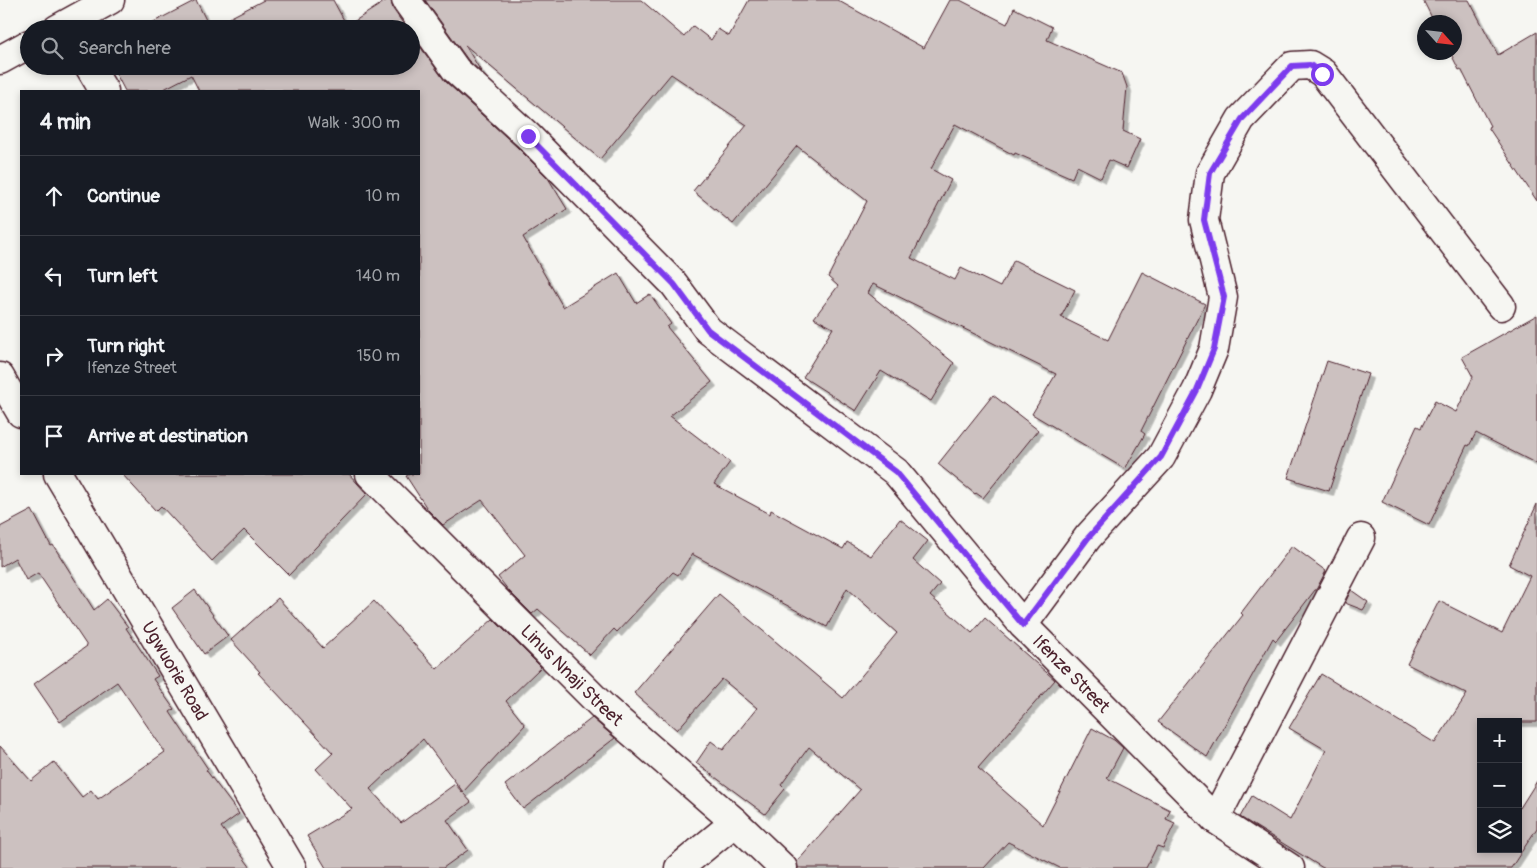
<!DOCTYPE html>
<html lang="en">
<head>
<meta charset="utf-8">
<style>
  :root { --surface:#171b24; --page:#20242c; --text:#f1f3f6; --muted:#9ea1a6; --line:#363941 }
  body { margin:0; font-family:Pangolin,sans-serif; background:var(--page); color:var(--text) }
  .controls { position:absolute; right:15px; bottom:15px; display:grid; overflow:hidden; border-radius:0px; box-shadow:0 2px 8px #0003 }
  .controls button { width:45px; height:45px; display:grid; place-items:center; padding:0; border:0; border-bottom:1px solid var(--line); background:var(--surface); color:var(--text); font:25px sans-serif }
  .compass { position:absolute; left:1417px; top:15px; width:45px; height:45px; border-radius:50%; background:var(--surface); box-shadow:0 2px 8px #0003; rotate:117deg }
  .stop { position:absolute; width:15px; height:15px; margin:-11px; border:4px solid #7c3aed; border-radius:50%; background:#fff }
  .stop.end { background:#7c3aed; border-color:#fff; box-shadow:0 1px 5px #0008 }
  .list { margin:0; padding:0; list-style:none }
  h2 { display:flex; justify-content:space-between; align-items:center; height:65px; margin:0; padding:0 20px; font-size:21px }
  h2 small { font-size:16px; font-weight:400; color:var(--muted) }
  .list li { display:grid; grid-template-columns:32px 1fr auto; gap:15px; align-items:center; box-sizing:border-box; height:80px; padding:0 20px; border-top:1px solid var(--line) }
  .list b { display:block; font-size:19px; white-space:nowrap }
  .list p { margin:0; font-size:16px; white-space:nowrap; color:var(--muted) }
  .list em { font-size:16px; font-style:normal; color:var(--muted) }
  .icon { flex:none; width:28px; height:28px; fill:none; stroke:currentColor; stroke-width:2; stroke-linecap:round; stroke-linejoin:round }
  .map { position:relative; flex:none; width:1537px; height:868px; overflow:hidden }
  .search { position:absolute; background:var(--surface); box-shadow:0 2px 8px #0003; left:20px; top:20px; width:400px; height:55px; display:flex; align-items:center; gap:12px; box-sizing:border-box; padding:0 18px; border-radius:28px; color:var(--muted); font-size:19px }
  .panel { position:absolute; background:var(--surface); box-shadow:0 2px 8px #0003; left:20px; top:90px; width:400px; height:385px; border-radius:0px }
  .map>svg:first-child { display:block }
  .building { fill:#ccc1c0; stroke:#4a1f2b; filter:url(#shadow) }
  .lines { fill:none; stroke-linecap:round; stroke-linejoin:round }
  .minor-casing { stroke:#4a1f2b; stroke-width:31 }
  .minor { stroke:#f6f6f2; stroke-width:28 }
  .route { stroke:#7c3aed; stroke-width:6 }
  .labels { text-anchor:middle; stroke-width:4; stroke-linejoin:round; paint-order:stroke }
  .street-label { font-size:18px; fill:#4a1f2b; stroke:#f6f6f2 }
</style>
</head>
<body>
<div class="map">
<svg width="1537" height="868" viewBox="0 0 1537 868">
  <defs>
    <filter id="shadow"><feDropShadow dx="4.5" dy="4.5" stdDeviation="0" flood-color="#0004"/></filter>
  </defs>
  <rect width="100%" height="100%" fill="#f6f6f2"/>
  <filter id="ink" filterUnits="userSpaceOnUse"><feTurbulence type="fractalNoise" baseFrequency=".02" numOctaves="2"/><feDisplacementMap in="SourceGraphic" scale="10" xChannelSelector="R" yChannelSelector="G"/><feConvolveMatrix kernelMatrix="1 2 1 2 8 2 1 2 1" color-interpolation-filters="sRGB"/></filter>
  <g filter="url(#ink)">
    <!-- building -->
    <path class="building" d="M 196,0 L 210,28 L 264,0 L 333,0 L 347,26 L 387,0 L 391,0 L 393,9 L 407,29 L 140,29 Z
      M 425,0 L 641,0 L 684,37 L 693,26 L 711,40 L 718,29 L 729,36 L 749,0 L 837,0 L 924,48 L 950,0 L 960,0 L 1007,24 L 1014,8 L 1052,27 L 1047,40 L 1122,73 L 1127,87 L 1123,131 L 1140,139 L 1127,168 L 1109,160 L 1101,178 L 1077,166 L 1072,178 L 1015,153 L 1014,155 L 955,124 L 931,169 L 951,180 L 911,258 L 955,280 L 961,268 L 1000,287 L 1014,260 L 1075,290 L 1061,317 L 1108,340 L 1142,272 L 1205,304 L 1141,431 L 1145,434 L 1125,469 L 1032,414 L 1056,374 L 873,284 L 868,293 L 954,363 L 931,401 L 881,371 L 856,411 L 803,377 L 833,328 L 814,318 L 838,286 L 828,277 L 867,201 L 797,146 L 733,224 L 693,191 L 747,125 L 671,74 L 600,159 L 465,45 L 482,73 L 468,60 Z
      M 1423,0 L 1469,0 L 1498,55 L 1537,32 L 1537,201 L 1488,127 L 1490,126 L 1461,69 L 1459,70 L 1450,52 L 1454,52 L 1454,22 L 1434,22 Z
      M 411,34 L 445,81 L 517,147 L 548,178 L 567,209 L 523,237 L 563,307 L 618,273 L 636,303 L 650,294 L 671,324 L 667,327 L 712,382 L 670,416 L 730,462 L 714,484 L 770,514 L 771,510 L 843,549 L 847,542 L 871,556 L 900,519 L 928,541 L 913,560 L 940,584 L 930,596 L 972,633 L 985,618 L 1055,680 L 978,768 L 1043,825 L 1092,728 L 1114,740 L 1123,748 L 1107,778 L 1170,810 L 1166,819 L 1175,823 L 1163,848 L 1157,846 L 1146,868 L 1060,868 L 1008,842 L 984,868 L 798,868 L 797,862 L 860,790 L 809,747 L 781,785 L 785,789 L 765,814 L 696,763 L 711,741 L 723,750 L 757,708 L 722,679 L 677,730 L 634,693 L 719,594 L 843,698 L 897,633 L 847,588 L 827,627 L 692,554 L 678,575 L 673,572 L 617,632 L 614,629 L 590,655 L 538,609 L 532,614 L 509,591 L 498,577 L 525,555 L 482,500 L 443,525 L 428,510 L 406,476 L 410,474 L 419,474 L 419,91 L 199,91 L 191,75 L 160,91 L 125,91 L 113,68 L 116,66 L 411,66 Z
      M 1537,315 L 1537,464 L 1476,433 L 1469,446 L 1467,445 L 1429,525 L 1382,502 L 1417,426 L 1421,428 L 1435,401 L 1456,412 L 1473,377 L 1462,357 Z
      M 1327,361 L 1368,374 L 1329,491 L 1288,478 Z
      M 993,395 L 1038,430 L 983,498 L 976,493 L 975,494 L 938,464 Z
      M 122,474 L 349,474 L 367,494 L 289,575 L 244,530 L 212,561 L 161,506 L 156,511 Z
      M 1537,504 L 1537,722 L 1481,722 L 1481,849 L 1518,849 L 1518,807 L 1520,808 L 1537,781 L 1537,828 L 1511,868 L 1323,868 L 1240,817 L 1252,796 L 1290,820 L 1326,750 L 1289,728 L 1321,674 L 1435,743 L 1467,694 L 1407,664 L 1439,601 L 1502,633 L 1530,576 L 1509,565 Z
      M 32,510 L 51,546 L 53,545 L 94,610 L 107,599 L 128,627 L 126,628 L 158,676 L 153,679 L 174,709 L 170,712 L 208,769 L 206,770 L 239,814 L 221,827 L 251,868 L 0,868 L 0,746 L 31,781 L 54,762 L 82,797 L 91,790 L 98,799 L 165,752 L 117,682 L 60,722 L 34,684 L 87,646 L 38,573 L 26,580 L 15,558 L 0,567 L 0,527 Z
      M 1292,546 L 1326,571 L 1316,590 L 1315,590 L 1276,641 L 1273,638 L 1207,757 L 1158,722 L 1243,615 L 1241,613 Z
      M 195,590 L 228,636 L 204,654 L 172,608 Z
      M 1351,590 L 1368,602 L 1363,610 L 1345,603 Z
      M 278,598 L 323,648 L 374,601 L 437,669 L 493,619 L 541,667 L 506,701 L 525,725 L 463,792 L 423,739 L 370,789 L 401,823 L 455,784 L 471,802 L 447,820 L 468,850 L 443,868 L 326,868 L 307,836 L 352,809 L 316,769 L 333,753 L 258,673 L 260,672 L 231,640 Z
      M 592,718 L 615,738 L 523,809 L 505,785 Z"/>
    <g class="lines">
      <defs>
        <g id="minor">
          <path id="s1" d="M 406,0 L 456,70 L 528,136 L 674,284 L 708,330 L 896,472 L 1023,625 L 1215,819 L 1290,868"/>
          <path d="M 57,29 L 110,0"/>
          <path d="M 0,60 L 29,44"/>
          <path d="M 89,66 L 104,91"/>
          <path d="M 0,377 L 21,413"/>
          <path id="s2" d="M 58,474 L 292,868"/>
          <path id="s3" d="M 370,474 L 604,708 L 735,822 L 783,868"/>
          <path d="M 1023,625 L 1088,537 L 1161,457 L 1197,390 L 1214,349 L 1223,297 L 1204,220 L 1210,173 L 1241,119 L 1292,66 L 1310,65 L 1323,73 L 1501,306"/>
          <path d="M 1215,819 L 1361,538"/>
          <path d="M 679,868 L 735,822"/>
        </g>
      </defs>
      <!-- minor casing -->
      <use href="#minor" class="minor-casing"/>
      <!-- minor -->
      <use href="#minor" class="minor"/>
    </g>
  </g>
  <g class="lines" filter="url(#ink)">
    <!-- route -->
    <path class="route" d="M 528,136 L 674,284 L 708,330 L 896,472 L 1023,625 L 1088,538 L 1161,457 L 1197,390 L 1214,349 L 1224,297 L 1204,220 L 1210,173 L 1242,119 L 1292,66 L 1310,65 L 1322,74"/>
  </g>
  <g class="labels">
    <!-- street labels -->
    <g class="street-label">
      <text dy="6" stroke="none"><textPath href="#s2" startOffset="229">Ugwuorie Road</textPath></text>
      <text dy="6" stroke="none"><textPath href="#s3" startOffset="285">Linus Nnaji Street</textPath></text>
      <text dy="6" stroke="none"><textPath href="#s1" startOffset="952">Ifenze Street</textPath></text>
    </g>
  </g>
</svg>
<div class="controls">
<button>+</button>
<button>−</button>
<button><svg class="icon" aria-label="layers" viewBox="0 0 24 24"><path d="M12 4l9 5-9 5-9-5zM3 14l9 5 9-5"/></svg></button>
</div>
<svg class="compass" viewBox="-18 -18 36 36"><path d="M0-13l5 13h-10z" fill="#e53935"/><path d="M0 13l5-13h-10z" fill="#9ea1a6"/></svg>
<div class="stop" style="left:1322px;top:74px"></div>
<div class="stop end" style="left:528px;top:136px"></div>
<div class="search"><svg class="icon" aria-label="search" viewBox="0 0 24 24"><circle cx="10" cy="10" r="6"/><path d="M15 15l6 6"/></svg>Search here</div>
<section class="panel">
<h2>4 min<small>Walk · 300 m</small></h2>
<ul class="list">
<li><svg class="icon" aria-label="ahead" viewBox="0 0 24 24"><path d="M12 20V5M6 11l6-6 6 6"/></svg><div><b>Continue</b></div><em>10 m</em></li>
<li><svg class="icon" aria-label="left" viewBox="0 0 24 24"><path d="M17 20v-9H6M10 6l-5 5 5 5"/></svg><div><b>Turn left</b></div><em>140 m</em></li>
<li><svg class="icon" aria-label="right" viewBox="0 0 24 24"><path d="M7 20v-9h11M14 6l5 5-5 5"/></svg><div><b>Turn right</b><p>Ifenze Street</p></div><em>150 m</em></li>
<li><svg class="icon" aria-label="arrive" viewBox="0 0 24 24"><path d="M6 21V4h12l-3 4 3 4H6"/></svg><div><b>Arrive at destination</b></div></li>
</ul>
</section>
</div>
</body>
</html>
